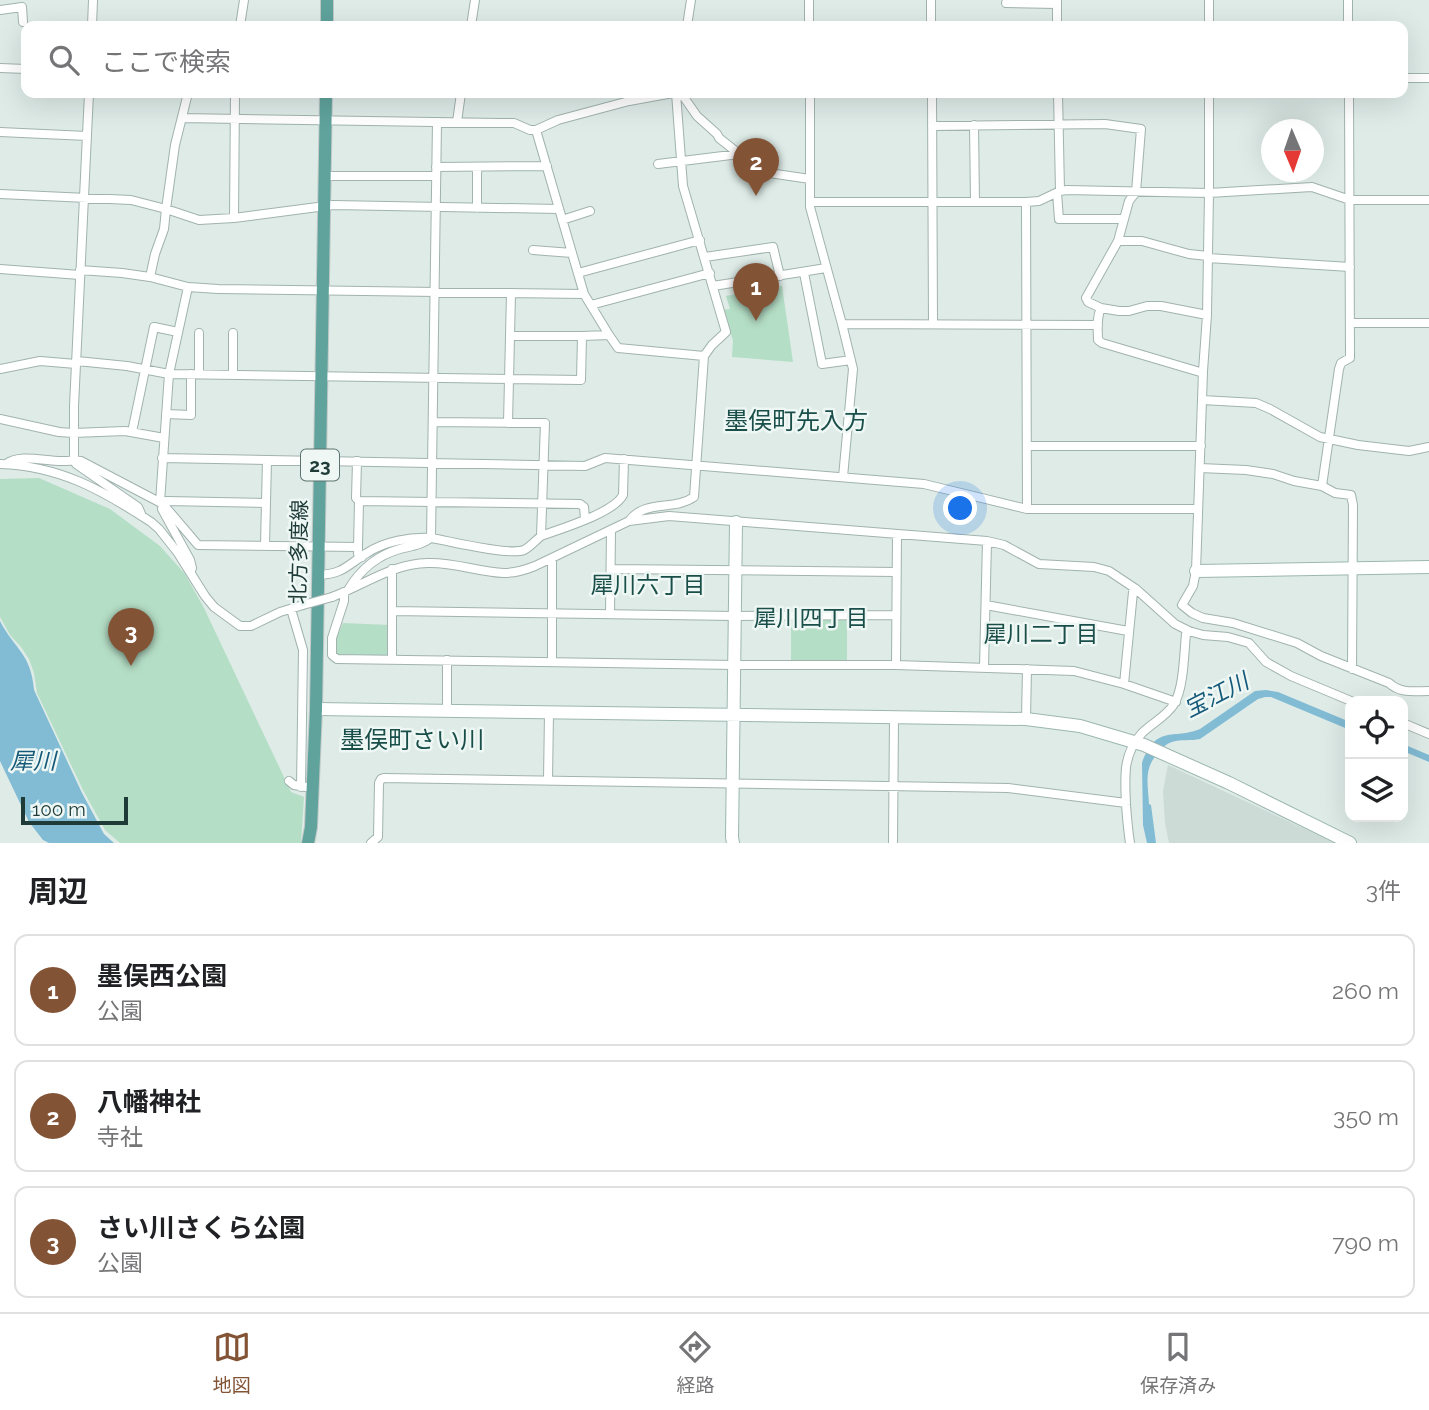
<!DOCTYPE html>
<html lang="ja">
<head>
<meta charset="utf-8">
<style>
  :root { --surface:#fff; --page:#f6f6f6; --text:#202124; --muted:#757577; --line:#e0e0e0; --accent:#835336 }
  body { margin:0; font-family:Raleway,"Noto Sans JP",sans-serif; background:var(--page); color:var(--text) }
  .controls { position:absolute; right:21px; bottom:21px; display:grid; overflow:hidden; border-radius:14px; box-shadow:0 7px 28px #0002 }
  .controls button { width:63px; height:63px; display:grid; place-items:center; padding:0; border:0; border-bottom:2px solid var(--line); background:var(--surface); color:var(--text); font:35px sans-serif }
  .compass { position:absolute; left:1261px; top:119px; width:63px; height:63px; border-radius:50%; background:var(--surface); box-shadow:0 7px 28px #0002; rotate:178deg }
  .scale { position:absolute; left:21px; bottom:18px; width:107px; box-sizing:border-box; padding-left:7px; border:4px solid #1e3b38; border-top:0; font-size:19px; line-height:24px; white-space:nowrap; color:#1e3b38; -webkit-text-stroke:5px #eef7f4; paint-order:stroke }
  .you { position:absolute; left:961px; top:509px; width:24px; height:24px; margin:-18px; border:5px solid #fff; border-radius:50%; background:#1a73e8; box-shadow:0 0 0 10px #1a73e833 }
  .badge { display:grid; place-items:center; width:46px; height:46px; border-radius:50%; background:var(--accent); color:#fff; font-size:23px; font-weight:700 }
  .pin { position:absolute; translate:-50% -58px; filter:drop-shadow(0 2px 4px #0008) }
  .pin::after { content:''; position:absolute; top:37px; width:24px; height:21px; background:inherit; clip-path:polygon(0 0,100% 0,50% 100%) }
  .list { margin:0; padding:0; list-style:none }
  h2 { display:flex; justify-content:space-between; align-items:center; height:91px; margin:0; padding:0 28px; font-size:30px }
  h2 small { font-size:23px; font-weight:400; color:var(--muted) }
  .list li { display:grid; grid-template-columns:46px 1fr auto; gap:21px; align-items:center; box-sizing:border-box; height:112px; margin:0 14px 14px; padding:0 14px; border:2px solid var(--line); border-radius:14px }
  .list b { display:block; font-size:26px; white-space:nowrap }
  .list p { margin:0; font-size:23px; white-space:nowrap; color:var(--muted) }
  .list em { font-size:23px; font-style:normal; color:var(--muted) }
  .icon { flex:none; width:38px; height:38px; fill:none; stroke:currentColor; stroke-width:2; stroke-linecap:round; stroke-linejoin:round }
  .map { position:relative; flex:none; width:1429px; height:843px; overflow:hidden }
  .search { position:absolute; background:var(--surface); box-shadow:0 7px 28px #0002; left:21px; right:21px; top:21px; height:77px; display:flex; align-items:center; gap:18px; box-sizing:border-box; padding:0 24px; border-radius:14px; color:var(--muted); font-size:26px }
  .sheet { height:469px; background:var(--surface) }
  nav { display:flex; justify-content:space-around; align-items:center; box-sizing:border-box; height:98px; border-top:2px solid var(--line); background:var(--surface); font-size:19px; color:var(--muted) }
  nav a { display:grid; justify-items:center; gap:4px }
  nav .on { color:var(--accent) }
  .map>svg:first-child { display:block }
  .built { fill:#ccdbd6 }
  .green { fill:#b5dec6 }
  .water { fill:#82bbd4 }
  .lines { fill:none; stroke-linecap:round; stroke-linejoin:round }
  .street-casing { stroke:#a1b3af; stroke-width:10 }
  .secondary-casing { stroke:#9cb7b1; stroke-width:14 }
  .primary-casing { stroke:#c0c8c7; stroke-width:14 }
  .street { stroke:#fff; stroke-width:8 }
  .secondary { stroke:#fff; stroke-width:12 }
  .primary { stroke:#5fa39c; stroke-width:12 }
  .street-bridge-casing { stroke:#a1b3af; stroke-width:10; stroke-linecap:butt }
  .street-bridge { stroke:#fff; stroke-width:8 }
  .labels { text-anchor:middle; stroke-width:5; stroke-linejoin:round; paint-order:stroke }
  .shield { fill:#eef7f4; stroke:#5c7370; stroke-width:2 }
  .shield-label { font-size:19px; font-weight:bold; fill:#1e3b38 }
  .street-label { font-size:21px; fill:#1e3b38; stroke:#eef7f4 }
  .neighbourhood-label { font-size:23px; fill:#194e49; stroke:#eef7f4 }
  .water-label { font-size:23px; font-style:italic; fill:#155a7a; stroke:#eef7f4 }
  .quarter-label { font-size:24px; fill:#194e49; stroke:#eef7f4 }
</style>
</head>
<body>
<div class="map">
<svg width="1429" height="843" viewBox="0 0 1429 843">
  <rect width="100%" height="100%" fill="#deebe7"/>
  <!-- built -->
  <path class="built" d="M 1168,765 L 1335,843 L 1169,843 L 1165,823 L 1163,791 Z"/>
  <!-- green -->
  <path class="green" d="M 782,286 L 793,362 L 732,357 L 733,340 L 722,310 L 730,309 L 726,296 Z
    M 39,478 L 110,509 L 160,546 L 185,574 L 204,608 L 291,792 L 304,797 L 301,843 L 120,843 L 105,830 L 83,790 L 37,693 L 34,673 L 29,659 L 21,647 L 10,635 L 0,617 L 0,479 Z
    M 791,619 L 847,619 L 847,662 L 791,662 Z
    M 343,623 L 390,625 L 389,656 L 337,656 L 336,639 Z"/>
  <!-- water -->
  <path class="water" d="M 0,621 C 15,650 31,653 34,690 L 82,793 L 104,834 L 114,843 L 49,843 L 43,840 L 29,822 L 0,761 Z
    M 1266,690 L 1278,692 L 1350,722 L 1350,730 L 1271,697 L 1265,697 L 1258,699 L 1200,739 C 1191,741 1181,739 1172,742 C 1166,744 1163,747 1159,752 C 1143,768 1148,784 1149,804 L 1151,805 L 1156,843 L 1147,843 L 1143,825 L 1142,763 C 1156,724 1173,740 1200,729 L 1255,691 Z
    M 1403,744 L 1429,755 L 1429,762 L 1403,751 Z"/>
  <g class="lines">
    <defs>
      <path id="street" d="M 809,0 L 809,26
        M 931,0 L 931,26
        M 1348,0 L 1348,26
        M 1057,1 L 1057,26
        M 1006,3 L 1057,4
        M 0,10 L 22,7 L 23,22
        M 92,26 L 93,0
        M 240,26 L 244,0
        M 471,26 L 475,0
        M 687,26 L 691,0
        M 1209,26 L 1209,0
        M 0,68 L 26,69
        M 1403,78 L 1429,78
        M 89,93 L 74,406 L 74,460 L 76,464 L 138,507 L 142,516
        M 681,93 L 697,116 L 717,134 L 719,138 L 762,172 L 810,179
        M 810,93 L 810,207 L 842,324 L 1098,325
        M 932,93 L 933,324
        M 1058,93 L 1060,191
        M 1209,93 L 1209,193 L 1207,315 L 1203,371 L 1196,571 L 1193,586 L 1182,605 L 1192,613 L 1203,618 L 1233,623 L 1297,643 L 1321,656 L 1389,683 C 1401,694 1414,691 1429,691
        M 1349,93 L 1350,358 L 1341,363 L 1339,369 L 1322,486 L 1335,493 L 1351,495 L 1353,505 L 1352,669
        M 182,118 L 500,123 L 514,123 L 530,130 L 536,130 L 558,120 L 629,101 L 673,93
        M 457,122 L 461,93
        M 974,125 L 975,202
        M 932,126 L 1105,124 L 1141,129 L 1136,192 L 1129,201 L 1118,241 L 1086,298 L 1088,302 L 1101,308 C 1096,318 1098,330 1098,340 L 1102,343 L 1200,372 L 1203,371
        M 0,132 L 87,136
        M 658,164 L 739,154
        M 436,167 L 547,166
        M 324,176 L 436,176
        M 1057,193 L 1059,219 L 1124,219
        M 0,194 L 131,200 L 166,209 L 199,220 L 234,218 L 333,205 L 558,209
        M 810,202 L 1026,202 L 1039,201 L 1060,191 L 1067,190 L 1209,193 L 1312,187 L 1350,200 L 1429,200
        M 1026,202 L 1027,509
        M 477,208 L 477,167
        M 234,218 L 235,93
        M 562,220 L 590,211
        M 1118,241 L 1142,241 L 1189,254 L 1208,256
        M 533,250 L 572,253
        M 705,257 L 773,247 L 780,276
        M 1208,258 L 1350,267
        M 0,269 L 80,275
        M 80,270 L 122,273 L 150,277 L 188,287 L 218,289 L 584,294
        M 578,273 L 700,240
        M 804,273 L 822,364 L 851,360
        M 150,277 L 155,254 L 164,229 L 166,209 L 175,145 L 188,93
        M 713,286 L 826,268
        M 188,287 L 169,374 L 581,380 L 582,336 L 609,335 L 584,294 L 536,130
        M 591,305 L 710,273
        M 1101,308 L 1119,311 L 1129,311 L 1147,306 L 1161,306 L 1207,315
        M 1350,323 L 1429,323
        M 842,324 L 853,369 L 843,477
        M 609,335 L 618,348 L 704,356
        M 511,336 L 582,336
        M 77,361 L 127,366 L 169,374 L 160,502
        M 0,369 L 40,361 L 76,364
        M 199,374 L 199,333
        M 233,375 L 233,333
        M 1202,400 L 1256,403 L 1270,409 L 1320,437 L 1358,445 L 1409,451 L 1429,447
        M 166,414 L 191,415 L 191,374
        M 0,419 L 59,432 L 73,433 L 125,431 L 164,438
        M 433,422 L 545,423 L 541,536 C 536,540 530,547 524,550 C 509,556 450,541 431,538 L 437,122
        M 508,423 L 511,293
        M 132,432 L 154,327 L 178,332
        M 1027,446 L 1201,446
        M 162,458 L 585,466 L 605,458 L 924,484 L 1027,509 L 1198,509
        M 357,461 L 356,498 L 359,501 L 580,504 L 584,507 L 585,519
        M 0,464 C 60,466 102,490 151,522 L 159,529 L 178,553 L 205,596 L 214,607 L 240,626 L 251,626 L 280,612 L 303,605
        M 6,464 C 21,453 46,462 64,461 C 70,461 75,460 81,461 L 163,504 L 198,545 L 358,547 L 358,554 L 362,557
        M 1200,468 L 1246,470 L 1273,474 L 1294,481 L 1322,486
        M 629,521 C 645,499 674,511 694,497 L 704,356 L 712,345 L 726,332 L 683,186 L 676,93
        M 541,536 C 560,529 614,513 623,495 L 624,459
        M 265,545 L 267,460
        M 358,547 L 359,501
        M 611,569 L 896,572
        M 191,571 L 192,568 L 190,560 L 162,509 L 163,504 L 166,501 L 266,503
        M 318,575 C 344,574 347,565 367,553 C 385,541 410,537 431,538 C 421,545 412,546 400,549 C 378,555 360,570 348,590
        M 344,592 L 344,601 L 332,638 L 332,655 L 337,659 L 735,665 L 896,665 L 1074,671 L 1124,684 L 1176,702
        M 332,597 C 366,584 391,564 428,563 C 454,562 478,572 504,573 C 515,573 525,570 535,566 L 629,521 L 669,516 L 987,541 L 1004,545 L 1039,564 L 1094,567 L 1109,571 L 1136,589 L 1175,624 L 1189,631 L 1203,635 L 1228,637 L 1249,643 L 1266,662 L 1291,676 L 1351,701
        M 986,605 L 1128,631
        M 291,609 L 303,650 L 301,787
        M 393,611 L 735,616 L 896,615
        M 610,614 L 611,531
        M 392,659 L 392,569
        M 447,660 L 447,712
        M 552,661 L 552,559
        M 896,665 L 897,535
        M 984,667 L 987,541
        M 1124,684 L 1133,592 L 1136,589
        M 1026,719 L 1027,669
        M 1403,723 L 1429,734
        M 548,780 L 549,713
        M 289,781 L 294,785 L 306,787
        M 371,843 L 378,837 L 379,783 L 381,779 L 384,778 L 1008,788 L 1126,803
        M 893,843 L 894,718
        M 1130,843 C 1128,830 1127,818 1126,805 C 1125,777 1122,755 1142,733 C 1152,723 1167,716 1174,704 C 1184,688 1184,653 1186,634 L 1189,631"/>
      <path id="secondary" d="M 1196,571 L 1429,567
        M 316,709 L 1026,719 L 1080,726 L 1144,745 L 1229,783 L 1350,843
        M 733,843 L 732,837 L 736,522"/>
      <path id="primary" d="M 327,26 L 327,0
        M 308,843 L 311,827 L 316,709 L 326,93"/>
    </defs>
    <!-- street casing -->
    <use href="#street" class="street-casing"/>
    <!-- secondary casing -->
    <use href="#secondary" class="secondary-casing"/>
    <!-- primary casing -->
    <use href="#primary" class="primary-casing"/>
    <!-- street -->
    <use href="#street" class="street"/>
    <!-- secondary -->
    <use href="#secondary" class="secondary"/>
    <!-- primary -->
    <use href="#primary" class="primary"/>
    <defs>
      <path id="street-bridge" d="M 303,605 L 332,597"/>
    </defs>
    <!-- street-bridge casing -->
    <use href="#street-bridge" class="street-bridge-casing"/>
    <!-- street-bridge -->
    <use href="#street-bridge" class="street-bridge"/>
  </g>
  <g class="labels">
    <!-- shield labels -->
    <rect class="shield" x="301" y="449.5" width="38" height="31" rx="5"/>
    <g class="shield-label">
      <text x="320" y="472">23</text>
    </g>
    <!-- street labels -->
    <g class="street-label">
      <text transform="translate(299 552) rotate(-89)" y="7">北方多度線</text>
    </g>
    <!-- neighbourhood labels -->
    <g class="neighbourhood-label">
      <text x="648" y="593">犀川六丁目</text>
      <text x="811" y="626">犀川四丁目</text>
      <text x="1041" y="642">犀川二丁目</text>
    </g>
    <!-- water labels -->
    <g class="water-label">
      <text transform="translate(1216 695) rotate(-27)" y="8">宝江川</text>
      <text x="33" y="769">犀川</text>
    </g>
    <!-- quarter labels -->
    <g class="quarter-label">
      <text x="796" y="429">墨俣町先入方</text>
      <text x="412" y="748">墨俣町さい川</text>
    </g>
  </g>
</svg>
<div class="controls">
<button><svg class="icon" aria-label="locate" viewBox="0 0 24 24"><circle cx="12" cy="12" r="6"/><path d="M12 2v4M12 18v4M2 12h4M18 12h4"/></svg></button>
<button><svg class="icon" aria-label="layers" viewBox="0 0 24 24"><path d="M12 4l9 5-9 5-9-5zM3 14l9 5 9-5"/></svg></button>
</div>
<svg class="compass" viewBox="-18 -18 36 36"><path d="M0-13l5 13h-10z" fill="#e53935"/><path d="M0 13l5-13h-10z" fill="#757577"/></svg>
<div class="scale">100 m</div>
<div class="you"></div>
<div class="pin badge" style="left:756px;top:321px">1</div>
<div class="pin badge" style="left:756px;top:196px">2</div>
<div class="pin badge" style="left:131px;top:666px">3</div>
<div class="search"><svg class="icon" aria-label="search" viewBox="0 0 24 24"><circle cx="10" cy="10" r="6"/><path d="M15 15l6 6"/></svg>ここで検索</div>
</div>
<section class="sheet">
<h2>周辺<small>3件</small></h2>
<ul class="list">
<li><span class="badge">1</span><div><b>墨俣西公園</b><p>公園</p></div><em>260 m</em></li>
<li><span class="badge">2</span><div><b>八幡神社</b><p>寺社</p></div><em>350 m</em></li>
<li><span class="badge">3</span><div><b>さい川さくら公園</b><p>公園</p></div><em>790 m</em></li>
</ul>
</section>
<nav>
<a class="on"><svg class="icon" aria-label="map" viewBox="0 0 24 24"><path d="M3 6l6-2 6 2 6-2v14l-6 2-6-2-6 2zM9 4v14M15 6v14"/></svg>地図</a>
<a><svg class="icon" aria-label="directions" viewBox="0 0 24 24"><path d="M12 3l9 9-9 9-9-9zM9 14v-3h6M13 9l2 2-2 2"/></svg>経路</a>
<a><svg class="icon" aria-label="saved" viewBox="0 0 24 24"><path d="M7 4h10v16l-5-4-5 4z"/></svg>保存済み</a>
</nav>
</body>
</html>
